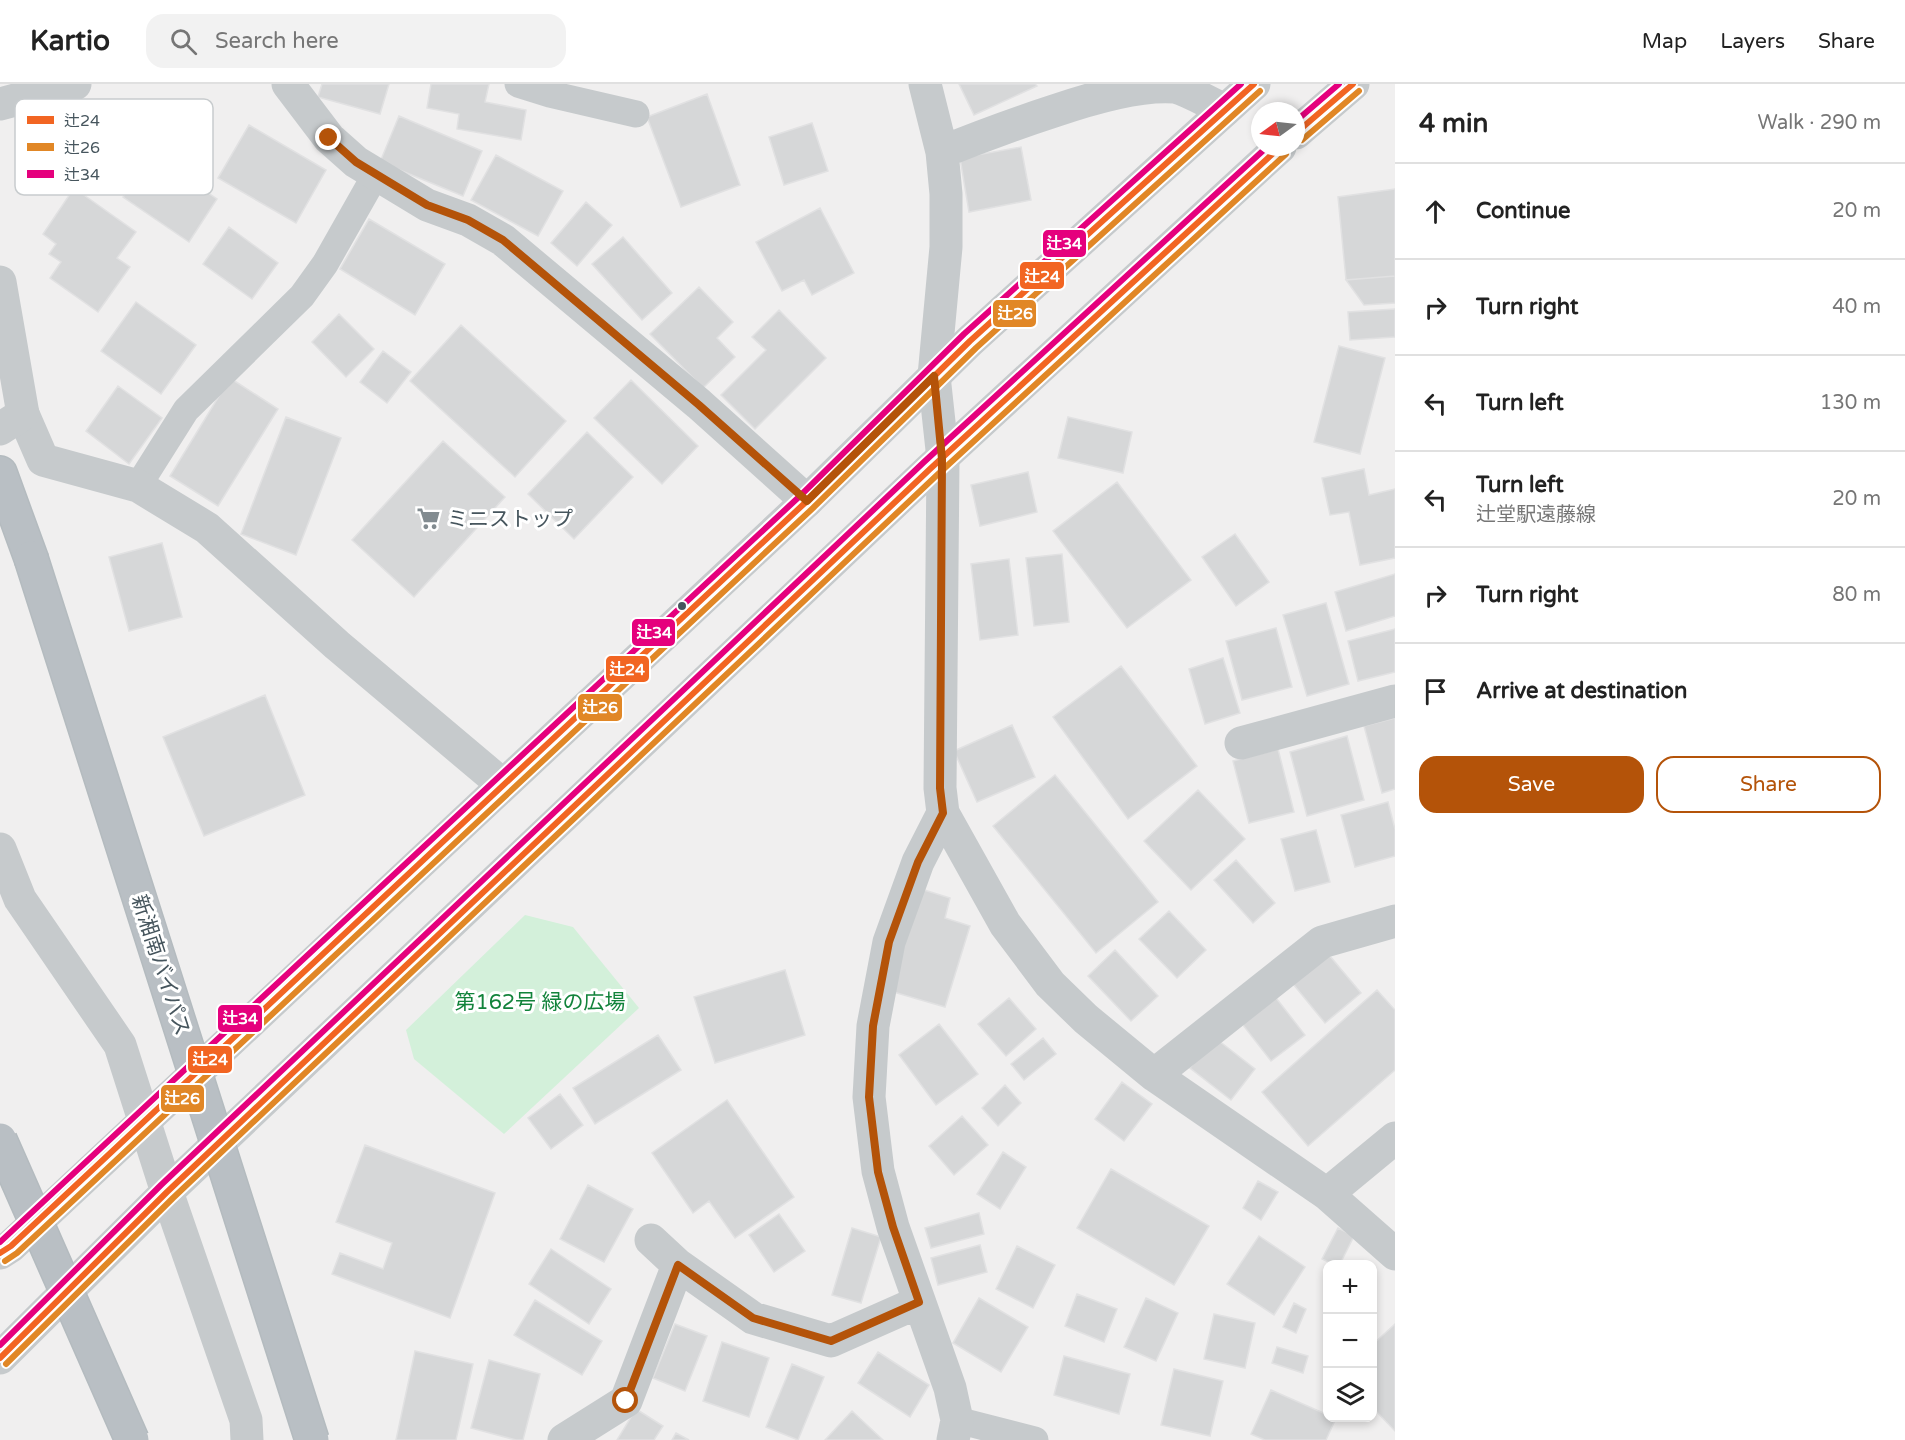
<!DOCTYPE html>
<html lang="en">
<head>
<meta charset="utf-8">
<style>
  :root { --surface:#fff; --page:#f2f2f2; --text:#222; --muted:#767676; --line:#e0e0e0; --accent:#b45309 }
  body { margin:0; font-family:"Varela Round","Noto Sans JP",sans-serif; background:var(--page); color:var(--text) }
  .controls { position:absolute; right:18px; bottom:18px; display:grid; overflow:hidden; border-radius:12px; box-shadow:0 3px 9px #0003 }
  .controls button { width:54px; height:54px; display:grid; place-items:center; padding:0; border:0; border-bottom:2px solid var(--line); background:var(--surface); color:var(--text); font:30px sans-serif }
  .compass { position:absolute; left:1251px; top:18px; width:54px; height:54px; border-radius:50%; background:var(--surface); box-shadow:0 3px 9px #0003; rotate:255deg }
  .stop { position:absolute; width:18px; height:18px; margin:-14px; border:4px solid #b45309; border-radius:50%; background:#fff }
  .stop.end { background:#b45309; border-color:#fff; box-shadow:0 2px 6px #0008 }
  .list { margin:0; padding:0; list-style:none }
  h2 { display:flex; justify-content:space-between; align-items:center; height:78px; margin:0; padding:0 24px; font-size:26px }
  h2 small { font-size:20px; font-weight:400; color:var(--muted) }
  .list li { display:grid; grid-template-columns:39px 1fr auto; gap:18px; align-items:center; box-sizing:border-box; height:96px; padding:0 24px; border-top:2px solid var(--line) }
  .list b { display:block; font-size:22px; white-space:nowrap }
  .list p { margin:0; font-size:20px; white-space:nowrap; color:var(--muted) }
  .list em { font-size:20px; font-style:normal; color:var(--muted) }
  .actions { display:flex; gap:12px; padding:18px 24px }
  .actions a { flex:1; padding:14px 0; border:2px solid var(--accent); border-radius:18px; text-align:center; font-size:21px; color:var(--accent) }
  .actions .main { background:var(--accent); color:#fff }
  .icon { flex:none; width:33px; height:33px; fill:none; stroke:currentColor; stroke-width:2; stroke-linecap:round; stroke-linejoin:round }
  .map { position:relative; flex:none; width:1395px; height:1356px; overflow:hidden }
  header { display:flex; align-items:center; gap:36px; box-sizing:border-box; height:84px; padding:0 30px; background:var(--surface); border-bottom:2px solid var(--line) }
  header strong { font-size:28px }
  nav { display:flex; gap:33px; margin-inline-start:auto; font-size:21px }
  .search { width:420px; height:54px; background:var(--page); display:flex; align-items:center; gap:15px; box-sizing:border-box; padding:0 21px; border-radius:18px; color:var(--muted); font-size:22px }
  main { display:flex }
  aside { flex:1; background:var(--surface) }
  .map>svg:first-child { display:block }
  .green { fill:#d3f0da }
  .building { fill:#d6d7d8; stroke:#e1e1e2; stroke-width:1.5 }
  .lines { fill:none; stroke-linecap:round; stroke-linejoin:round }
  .motorway-casing { stroke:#b4bbbf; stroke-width:36 }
  .service { stroke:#c6cacc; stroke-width:27 }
  .minor { stroke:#c6cacc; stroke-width:33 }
  .tertiary { stroke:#c6cacc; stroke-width:33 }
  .motorway { stroke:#b9bfc4; stroke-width:33 }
  .motorway-bridge-casing { stroke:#b4bbbf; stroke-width:36; stroke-linecap:butt }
  .motorway-bridge { stroke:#b9bfc4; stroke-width:33 }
  .bus-1-casing { stroke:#fff; stroke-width:10 }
  .bus-2-casing { stroke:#fff; stroke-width:10 }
  .bus-3-casing { stroke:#fff; stroke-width:10 }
  .bus-1 { stroke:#f26522; stroke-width:6 }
  .bus-2 { stroke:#e18726; stroke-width:6 }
  .bus-3 { stroke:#e5007d; stroke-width:6 }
  .route { stroke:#b45309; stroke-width:8 }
  .bus-dot { fill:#46555d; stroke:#fff; stroke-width:2 }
  .labels { text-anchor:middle; stroke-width:6; stroke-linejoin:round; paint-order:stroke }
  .poi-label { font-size:21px; fill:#46555d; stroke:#fff; text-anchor:start }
  .street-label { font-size:21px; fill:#46555d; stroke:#fff }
  .park-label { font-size:21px; fill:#12833b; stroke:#fff }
  .key { fill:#fff; stroke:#c8ccce; stroke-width:1.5 }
  .key-label { font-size:16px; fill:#46555d }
  .line-badge { stroke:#fff; stroke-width:2 }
  .badge-label { font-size:16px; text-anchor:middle; font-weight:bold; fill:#fff }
</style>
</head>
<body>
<header>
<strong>Kartio</strong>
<div class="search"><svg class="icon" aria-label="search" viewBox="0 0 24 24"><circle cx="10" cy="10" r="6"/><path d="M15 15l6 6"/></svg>Search here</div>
<nav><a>Map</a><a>Layers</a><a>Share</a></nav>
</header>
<main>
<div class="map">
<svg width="1395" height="1356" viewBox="0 0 1395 1356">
  <rect width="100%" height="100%" fill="#f0efef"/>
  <!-- green -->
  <path class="green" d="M 525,831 L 573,843 L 639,924 L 504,1050 L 414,975 L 406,946 Z"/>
  <!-- building -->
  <path class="building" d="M 322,0 L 389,0 L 380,30 L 318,13 Z
    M 431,0 L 489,0 L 485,18 L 526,26 L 521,56 L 457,45 L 459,30 L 427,24 Z
    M 959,0 L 1035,0 L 1037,2 L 974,31 Z
    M 707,10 L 740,101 L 681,123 L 647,33 Z
    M 399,32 L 482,67 L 463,112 L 380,78 Z
    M 812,39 L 828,87 L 784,101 L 769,53 Z
    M 249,41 L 326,86 L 296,139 L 218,94 Z
    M 1021,63 L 1031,116 L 969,128 L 960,74 Z
    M 152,71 L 217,115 L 189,158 L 123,113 Z
    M 496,71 L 563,107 L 538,152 L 471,116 Z
    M 74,104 L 136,148 L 117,174 L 130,183 L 98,228 L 50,194 L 61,178 L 49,170 L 56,160 L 43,150 Z
    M 1395,105 L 1395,192 L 1346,196 L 1338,113 Z
    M 586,118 L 612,141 L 577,182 L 551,159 Z
    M 820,124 L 854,189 L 812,211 L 804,196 L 782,207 L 756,158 Z
    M 369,135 L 445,180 L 415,231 L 340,185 Z
    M 229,143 L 278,179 L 252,215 L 203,180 Z
    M 623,153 L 672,209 L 642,236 L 592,180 Z
    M 1395,192 L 1395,219 L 1364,221 L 1346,196 Z
    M 699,203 L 733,238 L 717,254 L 735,273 L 703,304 L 650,250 Z
    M 136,218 L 196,261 L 161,310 L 101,267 Z
    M 1395,225 L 1395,253 L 1350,256 L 1348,228 Z
    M 779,226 L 826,274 L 755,345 L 721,311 L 766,266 L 752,253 Z
    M 339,230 L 374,265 L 346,293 L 312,258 Z
    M 461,241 L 566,337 L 515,393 L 410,297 Z
    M 1339,262 L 1385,274 L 1360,370 L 1314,358 Z
    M 383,267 L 411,288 L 387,319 L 360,298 Z
    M 230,294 L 278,325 L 218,422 L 170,392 Z
    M 631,296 L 698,362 L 662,400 L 594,334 Z
    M 118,302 L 162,334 L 129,380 L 86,347 Z
    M 286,333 L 341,354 L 296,471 L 241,450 Z
    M 1068,333 L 1132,348 L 1123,389 L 1058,374 Z
    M 587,348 L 633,393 L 574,455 L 528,410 Z
    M 443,357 L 505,413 L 414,513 L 352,456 Z
    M 1364,385 L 1369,411 L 1395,405 L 1395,474 L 1360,481 L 1349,428 L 1330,431 L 1322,394 Z
    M 1028,388 L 1037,428 L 980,442 L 971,401 Z
    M 1117,398 L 1191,496 L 1127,544 L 1053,447 Z
    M 1235,450 L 1269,498 L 1236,522 L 1202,473 Z
    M 162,459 L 182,533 L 129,547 L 109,473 Z
    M 1062,470 L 1069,538 L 1034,542 L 1026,474 Z
    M 1009,475 L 1018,551 L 980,556 L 971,480 Z
    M 1395,490 L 1395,532 L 1346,547 L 1335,508 Z
    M 1326,519 L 1349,600 L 1307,612 L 1283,531 Z
    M 1276,544 L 1292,603 L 1242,616 L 1226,557 Z
    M 1395,545 L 1395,588 L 1358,597 L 1348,557 Z
    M 1223,574 L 1240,629 L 1205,640 L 1189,585 Z
    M 1121,582 L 1197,682 L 1128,735 L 1053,633 Z
    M 265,611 L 305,711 L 204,752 L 163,653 Z
    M 1395,634 L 1395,705 L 1382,709 L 1364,642 Z
    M 1012,641 L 1035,693 L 977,718 L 954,667 Z
    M 1347,652 L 1364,716 L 1307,732 L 1290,668 Z
    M 1278,665 L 1294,728 L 1249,739 L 1233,677 Z
    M 1055,691 L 1158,818 L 1096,869 L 993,742 Z
    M 1198,706 L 1245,755 L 1191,806 L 1144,757 Z
    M 1388,718 L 1395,745 L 1395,772 L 1355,783 L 1341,731 Z
    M 1316,746 L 1330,798 L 1295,807 L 1281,755 Z
    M 1236,776 L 1275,819 L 1253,839 L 1214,796 Z
    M 921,805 L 950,814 L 945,834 L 970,842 L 945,923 L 890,907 Z
    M 1169,827 L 1206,866 L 1177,894 L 1139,855 Z
    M 1324,865 L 1361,909 L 1325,939 L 1289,895 Z
    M 1115,866 L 1158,912 L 1131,937 L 1088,892 Z
    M 785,886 L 805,951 L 715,979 L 694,913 Z
    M 1377,906 L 1395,926 L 1395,986 L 1308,1062 L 1262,1008 Z
    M 1273,910 L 1305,951 L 1271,977 L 1239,936 Z
    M 1009,914 L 1036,945 L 1006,972 L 978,940 Z
    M 939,940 L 978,990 L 936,1021 L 899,971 Z
    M 658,951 L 681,986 L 595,1040 L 573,1004 Z
    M 1214,953 L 1255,985 L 1231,1016 L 1190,984 Z
    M 1043,954 L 1056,970 L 1024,996 L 1011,980 Z
    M 1122,998 L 1152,1020 L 1124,1057 L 1095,1035 Z
    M 1005,1001 L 1021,1019 L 998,1042 L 982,1024 Z
    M 560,1010 L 583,1041 L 551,1065 L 528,1034 Z
    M 727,1016 L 794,1113 L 735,1154 L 709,1117 L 693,1129 L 652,1069 Z
    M 962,1032 L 988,1061 L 954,1091 L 929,1062 Z
    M 365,1061 L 495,1109 L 450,1234 L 332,1190 L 340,1169 L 383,1185 L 392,1159 L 336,1138 Z
    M 1003,1068 L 1026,1083 L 1000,1125 L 977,1110 Z
    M 1111,1085 L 1209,1142 L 1174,1201 L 1077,1144 Z
    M 1258,1097 L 1278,1108 L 1261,1136 L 1243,1124 Z
    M 588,1101 L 633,1125 L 604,1178 L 560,1155 Z
    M 979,1129 L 984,1150 L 931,1164 L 925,1144 Z
    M 779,1130 L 805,1167 L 774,1188 L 749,1151 Z
    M 852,1144 L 881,1153 L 861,1219 L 832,1211 Z
    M 1338,1144 L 1354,1152 L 1340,1180 L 1332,1180 L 1322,1175 Z
    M 1259,1152 L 1305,1183 L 1274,1231 L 1227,1200 Z
    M 980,1161 L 987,1188 L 938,1201 L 931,1174 Z
    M 1017,1162 L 1055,1181 L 1033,1224 L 996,1205 Z
    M 551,1165 L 611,1205 L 589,1240 L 529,1200 Z
    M 1077,1210 L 1117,1225 L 1104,1258 L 1065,1242 Z
    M 979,1214 L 1028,1243 L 1001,1288 L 953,1259 Z
    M 1146,1214 L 1178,1229 L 1156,1277 L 1124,1263 Z
    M 535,1216 L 602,1257 L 582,1291 L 514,1251 Z
    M 1294,1219 L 1306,1225 L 1296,1249 L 1283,1243 Z
    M 1214,1230 L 1255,1239 L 1245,1284 L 1204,1275 Z
    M 675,1240 L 707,1252 L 685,1307 L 653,1294 Z
    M 1395,1240 L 1395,1347 L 1372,1323 L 1372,1261 Z
    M 722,1258 L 769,1274 L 749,1333 L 703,1317 Z
    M 1277,1263 L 1308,1272 L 1303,1289 L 1272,1279 Z
    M 415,1267 L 473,1280 L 456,1356 L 396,1356 Z
    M 878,1268 L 929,1301 L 910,1333 L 858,1299 Z
    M 1064,1272 L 1130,1290 L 1119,1330 L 1054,1311 Z
    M 489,1276 L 540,1290 L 523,1356 L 516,1356 L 471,1344 Z
    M 792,1280 L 824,1293 L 798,1356 L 766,1343 Z
    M 1174,1285 L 1223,1297 L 1210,1352 L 1161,1341 Z
    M 1271,1306 L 1328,1331 L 1328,1334 L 1336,1334 L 1326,1356 L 1265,1356 L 1251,1350 Z
    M 636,1325 L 663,1342 L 654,1356 L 617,1356 Z
    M 852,1327 L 883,1356 L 825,1356 Z
    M 676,1349 L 689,1356 L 672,1356 Z"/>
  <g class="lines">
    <defs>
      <path id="motorway" d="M 0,389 L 31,474"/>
    </defs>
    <!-- motorway casing -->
    <use href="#motorway" class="motorway-casing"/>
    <!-- service -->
    <path class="service" d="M 518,0 L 550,10 L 636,30
      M 138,402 L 186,326 L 302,212 L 325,180 L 376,90
      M 957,1336 L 1035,1356"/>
    <!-- minor -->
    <path class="minor" d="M 288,0 L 329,54 L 356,78 L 427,121 L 468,136 L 503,156 L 699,320 L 807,417
      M 925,0 L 942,68 L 946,110 L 946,163 L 934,292 L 943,375 L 940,704 L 943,729 L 1005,840 L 1050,900 L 1086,935 L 1154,991 L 1327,1110 L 1395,1170
      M 0,20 L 75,0
      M 942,68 C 979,53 1017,39 1054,27 C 1089,15 1138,0 1175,3 C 1192,8 1209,19 1225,26
      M 23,330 L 43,376 L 138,402 L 207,444 L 337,561 L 503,701
      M 1241,659 L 1395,617
      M 943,729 L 918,778 L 889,858 L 873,942 L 869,1013 L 878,1087 L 893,1143 L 950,1304 L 957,1336 L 953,1356
      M 1154,991 L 1322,858 L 1395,837
      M 1327,1110 L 1395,1054
      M 651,1156 L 678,1181 L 753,1234 L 831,1257 L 919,1218
      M 564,1356 L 626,1317 L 678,1181"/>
    <!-- tertiary -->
    <path class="tertiary" d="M 1296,49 L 1353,0
      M 0,198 L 23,330 L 0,345
      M 0,765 L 20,815 L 120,961 L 167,1108 L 246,1336 L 247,1356
      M 0,1169 L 11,1162 L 807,417 L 970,257 L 1254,0
      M 0,1274 L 167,1108 L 930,385 L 1280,63"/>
    <!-- motorway -->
    <use href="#motorway" class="motorway"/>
    <defs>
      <path id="motorway-bridge" d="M 31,474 L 312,1356
        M 0,1056 L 132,1356"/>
    </defs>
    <!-- motorway-bridge casing -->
    <use href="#motorway-bridge" class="motorway-bridge-casing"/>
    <!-- motorway-bridge -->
    <use href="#motorway-bridge" class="motorway-bridge"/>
    <defs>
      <path id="bus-1" d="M 1296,49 L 1353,0
        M 0,1169 L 11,1162 L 807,417 L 970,257 L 1254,0
        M 0,1274 L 167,1108 L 930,385 L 1280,63"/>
      <path id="bus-2" d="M 1302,56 L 1359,7
        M 5,1177 L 17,1169 L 813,424 L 976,264 L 1260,7
        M 6,1280 L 173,1114 L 936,392 L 1286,70"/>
      <path id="bus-3" d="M 1296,37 L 1339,0
        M 0,1158 L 801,411 L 964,250 L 1241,0
        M 0,1261 L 161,1101 L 924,378 L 1267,63"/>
    </defs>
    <!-- bus-1 casing -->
    <use href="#bus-1" class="bus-1-casing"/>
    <!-- bus-2 casing -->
    <use href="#bus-2" class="bus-2-casing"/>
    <!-- bus-3 casing -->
    <use href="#bus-3" class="bus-3-casing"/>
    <!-- bus-1 -->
    <use href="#bus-1" class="bus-1"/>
    <!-- bus-2 -->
    <use href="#bus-2" class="bus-2"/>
    <!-- bus-3 -->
    <use href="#bus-3" class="bus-3"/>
  </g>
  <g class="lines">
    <!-- route -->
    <path class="route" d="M 329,54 L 356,78 L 427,121 L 468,136 L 503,156 L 699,321 L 807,417 L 934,292 L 942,375 L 940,704 L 943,729 L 918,778 L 889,858 L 873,942 L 869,1013 L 878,1088 L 893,1143 L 919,1218 L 831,1257 L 753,1234 L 678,1181 L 626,1317"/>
  </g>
  <!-- icons -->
  <defs>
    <symbol id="supermarket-bare" viewBox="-9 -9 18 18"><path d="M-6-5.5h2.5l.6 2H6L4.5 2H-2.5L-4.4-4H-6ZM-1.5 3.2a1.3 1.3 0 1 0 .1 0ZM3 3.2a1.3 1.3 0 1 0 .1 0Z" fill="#828b90" stroke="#fff" stroke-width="2.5" paint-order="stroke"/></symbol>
  </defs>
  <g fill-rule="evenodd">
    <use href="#supermarket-bare" x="412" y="418" width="33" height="33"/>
  </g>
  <!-- markers -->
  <circle class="bus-dot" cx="682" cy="522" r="5"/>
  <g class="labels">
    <!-- poi labels -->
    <g class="poi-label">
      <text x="447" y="442">ミニストップ</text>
    </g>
    <!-- street labels -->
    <g class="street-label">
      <text transform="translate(161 881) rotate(72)" y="7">新湘南バイパス</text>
    </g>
    <!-- park labels -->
    <g class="park-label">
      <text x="540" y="925">第162号 緑の広場</text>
    </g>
  </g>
  <!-- legend -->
  <rect x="15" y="15" width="198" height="96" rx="9" class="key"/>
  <rect x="27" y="32" width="27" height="8" fill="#f26522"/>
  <rect x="27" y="59" width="27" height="8" fill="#e18726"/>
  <rect x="27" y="86" width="27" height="8" fill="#e5007d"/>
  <g class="key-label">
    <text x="64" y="42">辻24</text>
    <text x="64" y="69">辻26</text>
    <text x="64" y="96">辻34</text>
  </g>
  <g class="line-badge">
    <rect x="1042" y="145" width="45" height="29" rx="6" fill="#e5007d"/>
    <rect x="1019" y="177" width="46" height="29" rx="6" fill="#f26522"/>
    <rect x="992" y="215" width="45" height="29" rx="6" fill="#e18726"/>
    <rect x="631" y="534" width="45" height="29" rx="6" fill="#e5007d"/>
    <rect x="605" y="571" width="45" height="28" rx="6" fill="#f26522"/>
    <rect x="577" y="609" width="46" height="29" rx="6" fill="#e18726"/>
    <rect x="217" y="920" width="46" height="29" rx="6" fill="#e5007d"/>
    <rect x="187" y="961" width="46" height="29" rx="6" fill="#f26522"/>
    <rect x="160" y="1000" width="45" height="29" rx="6" fill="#e18726"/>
  </g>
  <g class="badge-label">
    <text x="1064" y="165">辻34</text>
    <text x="1042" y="198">辻24</text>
    <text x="1015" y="235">辻26</text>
    <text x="654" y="554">辻34</text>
    <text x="627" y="591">辻24</text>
    <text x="600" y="629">辻26</text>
    <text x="240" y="940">辻34</text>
    <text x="210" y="981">辻24</text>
    <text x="182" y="1020">辻26</text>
  </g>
</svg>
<div class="controls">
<button>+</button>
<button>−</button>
<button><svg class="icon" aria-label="layers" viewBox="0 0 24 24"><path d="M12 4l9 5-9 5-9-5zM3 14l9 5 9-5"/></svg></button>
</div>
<svg class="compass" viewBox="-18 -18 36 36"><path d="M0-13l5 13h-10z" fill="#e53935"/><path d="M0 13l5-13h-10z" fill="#767676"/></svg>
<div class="stop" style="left:626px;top:1317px"></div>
<div class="stop end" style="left:329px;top:54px"></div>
</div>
<aside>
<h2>4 min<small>Walk · 290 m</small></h2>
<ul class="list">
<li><svg class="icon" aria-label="ahead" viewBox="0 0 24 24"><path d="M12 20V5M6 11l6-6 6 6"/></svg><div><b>Continue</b></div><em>20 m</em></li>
<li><svg class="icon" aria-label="right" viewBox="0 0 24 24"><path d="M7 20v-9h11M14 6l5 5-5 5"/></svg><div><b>Turn right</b></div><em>40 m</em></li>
<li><svg class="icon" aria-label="left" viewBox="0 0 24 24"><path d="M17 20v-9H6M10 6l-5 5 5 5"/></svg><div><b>Turn left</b></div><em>130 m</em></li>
<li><svg class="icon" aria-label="left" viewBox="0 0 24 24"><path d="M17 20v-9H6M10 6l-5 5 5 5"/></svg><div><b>Turn left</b><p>辻堂駅遠藤線</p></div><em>20 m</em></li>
<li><svg class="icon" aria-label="right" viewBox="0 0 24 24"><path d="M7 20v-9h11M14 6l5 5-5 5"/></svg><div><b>Turn right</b></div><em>80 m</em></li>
<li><svg class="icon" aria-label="arrive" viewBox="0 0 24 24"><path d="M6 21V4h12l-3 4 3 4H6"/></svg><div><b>Arrive at destination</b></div></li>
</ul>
<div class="actions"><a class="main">Save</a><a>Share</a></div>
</aside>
</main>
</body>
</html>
